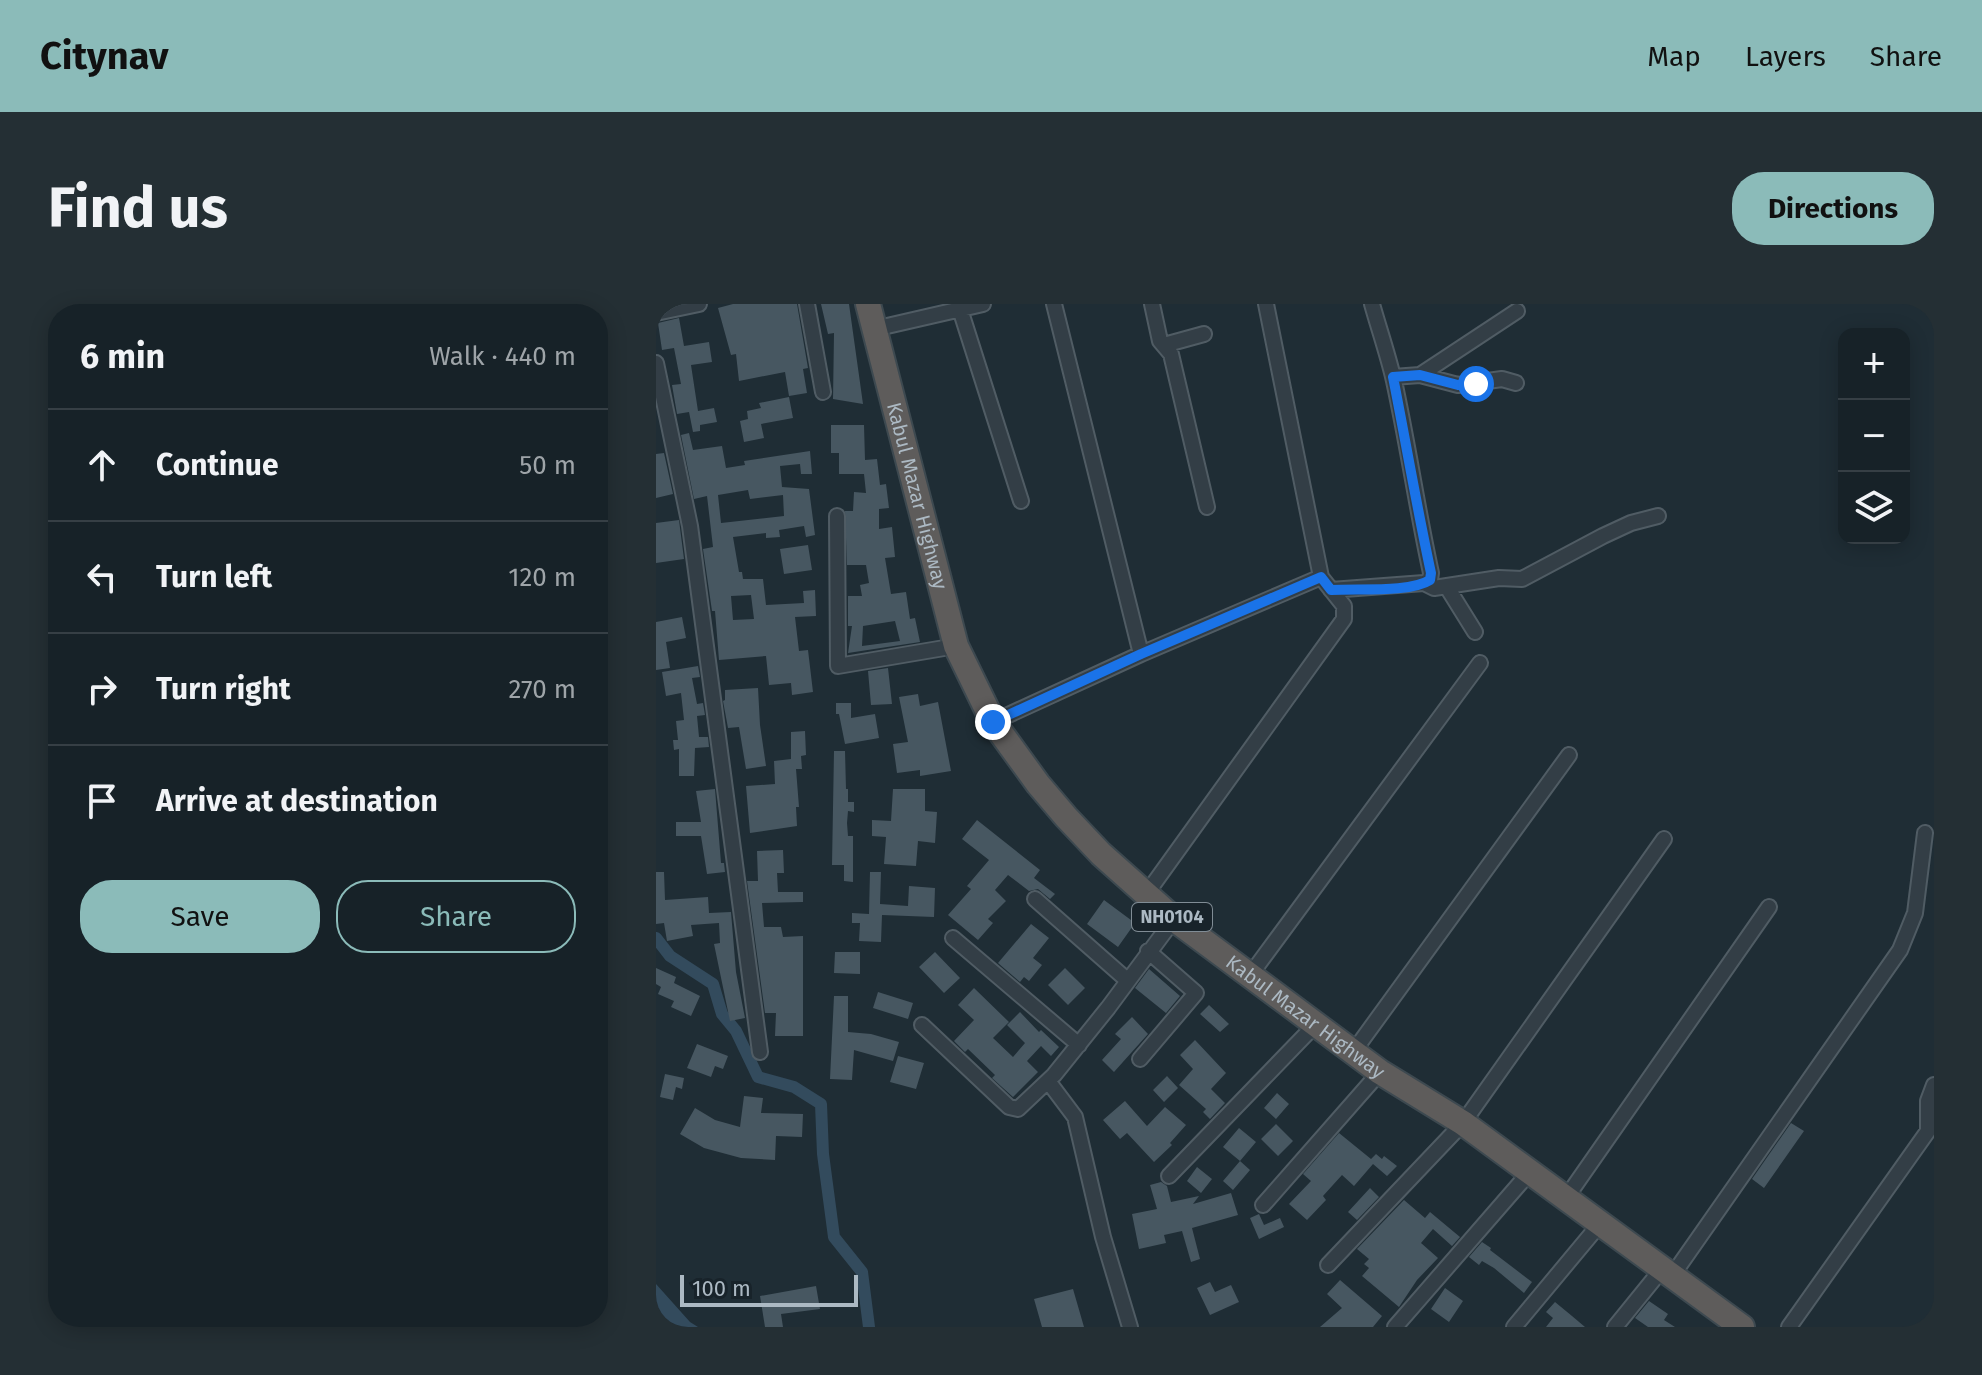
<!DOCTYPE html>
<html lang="en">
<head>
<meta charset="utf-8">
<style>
  :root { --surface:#172228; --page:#242f34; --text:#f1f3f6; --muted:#9ea4a8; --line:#363f45; --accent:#8bbbb9 }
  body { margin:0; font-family:"Fira Sans",sans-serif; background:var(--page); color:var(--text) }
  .controls { position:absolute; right:24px; top:24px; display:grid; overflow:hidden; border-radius:16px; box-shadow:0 4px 20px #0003 }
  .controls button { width:72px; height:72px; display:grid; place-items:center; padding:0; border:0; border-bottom:2px solid var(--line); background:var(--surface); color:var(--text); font:40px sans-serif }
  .scale { position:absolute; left:24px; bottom:20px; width:178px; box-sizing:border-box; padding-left:8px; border:4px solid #acb9c3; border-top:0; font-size:22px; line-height:28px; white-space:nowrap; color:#acb9c3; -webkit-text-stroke:6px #18232a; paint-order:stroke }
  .stop { position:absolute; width:24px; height:24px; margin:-18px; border:6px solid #1a73e8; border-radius:50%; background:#fff }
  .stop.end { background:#1a73e8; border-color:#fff; box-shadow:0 2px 8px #0008 }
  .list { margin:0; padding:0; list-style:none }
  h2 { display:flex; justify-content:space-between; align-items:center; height:104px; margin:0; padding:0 32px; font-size:34px }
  h2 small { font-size:26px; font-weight:400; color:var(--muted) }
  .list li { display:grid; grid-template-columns:52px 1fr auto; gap:24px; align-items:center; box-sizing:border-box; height:112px; padding:0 32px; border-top:2px solid var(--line) }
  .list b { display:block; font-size:30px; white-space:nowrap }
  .list em { font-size:26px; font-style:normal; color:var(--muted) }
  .actions { display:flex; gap:16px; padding:24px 32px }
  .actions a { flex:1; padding:18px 0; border:2px solid var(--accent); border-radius:32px; text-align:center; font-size:28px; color:var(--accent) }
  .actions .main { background:var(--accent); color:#111 }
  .icon { flex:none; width:44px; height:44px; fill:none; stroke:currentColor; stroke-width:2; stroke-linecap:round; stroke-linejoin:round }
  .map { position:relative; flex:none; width:1278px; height:1023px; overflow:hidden; border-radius:32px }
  header { display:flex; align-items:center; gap:48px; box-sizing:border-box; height:112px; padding:0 40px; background:var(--accent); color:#111 }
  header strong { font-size:38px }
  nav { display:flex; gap:44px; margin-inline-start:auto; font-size:28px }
  .intro { display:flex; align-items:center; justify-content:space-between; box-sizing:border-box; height:192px; padding:0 48px }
  h1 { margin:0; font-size:56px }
  .button { padding:20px 36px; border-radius:32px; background:var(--accent); color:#111; font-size:28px; font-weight:700 }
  main { display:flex; gap:48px; padding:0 48px }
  aside { flex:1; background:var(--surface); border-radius:32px; box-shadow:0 4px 20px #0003 }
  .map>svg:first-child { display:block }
  .water { fill:#334b5d }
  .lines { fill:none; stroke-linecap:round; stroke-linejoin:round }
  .canal { stroke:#334b5d; stroke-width:12 }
  .building { fill:#475761; fill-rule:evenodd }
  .minor-casing { stroke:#505c64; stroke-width:18 }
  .trunk-casing { stroke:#3d4950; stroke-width:28 }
  .minor { stroke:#333e46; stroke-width:14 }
  .trunk { stroke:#5e5c5b; stroke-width:24 }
  .route { stroke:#1a73e8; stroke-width:10 }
  .labels { text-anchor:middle; stroke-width:7; stroke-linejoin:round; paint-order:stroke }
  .shield { fill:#18232a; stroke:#808c95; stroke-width:2 }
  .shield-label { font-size:18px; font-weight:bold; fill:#acb9c3 }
  .street-label { font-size:20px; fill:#acb9c3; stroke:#18232a }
</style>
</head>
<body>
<header>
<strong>Citynav</strong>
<nav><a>Map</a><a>Layers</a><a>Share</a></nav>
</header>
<div class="intro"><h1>Find us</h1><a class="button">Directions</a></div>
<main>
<aside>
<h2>6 min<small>Walk · 440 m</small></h2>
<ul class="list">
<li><svg class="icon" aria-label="ahead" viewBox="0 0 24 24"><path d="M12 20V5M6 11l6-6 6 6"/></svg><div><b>Continue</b></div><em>50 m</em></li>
<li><svg class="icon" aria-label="left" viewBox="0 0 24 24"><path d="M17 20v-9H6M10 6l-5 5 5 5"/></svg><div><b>Turn left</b></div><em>120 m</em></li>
<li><svg class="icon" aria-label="right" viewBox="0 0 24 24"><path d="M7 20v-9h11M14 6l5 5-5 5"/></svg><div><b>Turn right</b></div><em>270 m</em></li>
<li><svg class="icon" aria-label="arrive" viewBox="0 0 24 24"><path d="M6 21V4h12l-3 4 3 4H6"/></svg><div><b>Arrive at destination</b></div></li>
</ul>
<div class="actions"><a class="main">Save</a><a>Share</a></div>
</aside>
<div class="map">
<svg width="1278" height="1023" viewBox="0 0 1278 1023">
  <rect width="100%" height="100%" fill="#1f2d35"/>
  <!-- water -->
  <path class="water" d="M 0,980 L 34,1018 L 42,1023 L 0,1023 Z"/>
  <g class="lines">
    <!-- canal -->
    <path class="canal" d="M 0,634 L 14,652 L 57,680 L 66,710 L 80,727 L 102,773 L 138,783 L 165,800 L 167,850 L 178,933 L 206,968 L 213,1023"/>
  </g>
  <!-- building -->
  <path class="building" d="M 77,0 L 141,0 L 152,64 L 147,65 L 151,89 L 133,92 L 129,68 L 83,77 L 80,50 L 75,51 L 62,4 Z
    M 165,0 L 193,0 L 207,100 L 177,95 L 178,29 L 172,30 Z
    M 23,14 L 28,42 L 53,38 L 56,58 L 35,61 L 42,107 L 58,104 L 61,118 L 44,121 L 44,127 L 37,128 L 33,108 L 21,110 L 16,81 L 25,80 L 18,44 L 6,46 L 2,19 Z
    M 133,93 L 137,114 L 105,120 L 108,134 L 88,138 L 84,117 L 92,115 L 91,107 L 105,104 L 103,99 Z
    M 175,121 L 208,121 L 209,156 L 221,155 L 224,181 L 230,180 L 233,204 L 223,205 L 223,225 L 236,223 L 239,253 L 229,254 L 235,290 L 250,288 L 254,315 L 259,314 L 264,338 L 192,349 L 196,322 L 192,322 L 192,292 L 206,292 L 204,281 L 213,279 L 210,261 L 191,261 L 189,207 L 197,207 L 198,188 L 210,189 L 208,170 L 183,170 L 183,149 L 175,149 ZM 239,317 L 244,337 L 206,342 L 207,322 Z
    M 33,129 L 37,146 L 66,142 L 70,164 L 89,161 L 88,157 L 154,147 L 156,170 L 145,170 L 144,160 L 124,162 L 126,183 L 153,185 L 159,231 L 150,233 L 148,222 L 123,226 L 124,233 L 110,234 L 110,229 L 77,233 L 83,268 L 86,268 L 87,275 L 107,275 L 110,301 L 148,299 L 147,287 L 159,286 L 160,312 L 139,313 L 143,347 L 152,346 L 157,388 L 136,391 L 135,379 L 113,381 L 110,352 L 63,356 L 59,307 L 56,307 L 47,245 L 57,243 L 51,192 L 38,195 L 25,131 ZM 92,186 L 94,195 L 127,191 L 128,212 L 65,219 L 62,191 ZM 95,291 L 98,315 L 77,316 L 75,292 Z
    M 8,149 L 17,190 L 0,194 L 0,150 Z
    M 23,216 L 28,255 L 0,259 L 0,219 Z
    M 152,241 L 156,266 L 128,270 L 124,245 Z
    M 26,313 L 30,334 L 10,338 L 14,364 L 0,366 L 0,318 Z
    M 42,362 L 44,373 L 36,374 L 41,400 L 47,399 L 49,411 L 41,412 L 43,433 L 52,433 L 53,443 L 39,444 L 38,472 L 23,472 L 23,445 L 18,446 L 17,436 L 22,436 L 20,417 L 28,416 L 25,389 L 10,392 L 6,368 Z
    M 232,364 L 236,400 L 215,401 L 212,367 Z
    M 102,384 L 104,421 L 110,462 L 90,465 L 83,423 L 72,424 L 67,397 L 69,396 L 69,386 Z
    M 262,390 L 264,402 L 282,398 L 295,467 L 264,472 L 264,466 L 241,469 L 237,440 L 252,438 L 243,393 Z
    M 180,399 L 195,399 L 195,414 L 219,410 L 223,434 L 189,440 L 183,410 L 180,410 Z
    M 149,427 L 150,451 L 145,452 L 146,465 L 140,465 L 143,503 L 140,503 L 141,522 L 94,529 L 90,482 L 119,480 L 118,457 L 135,455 L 135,428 Z
    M 178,447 L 189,447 L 190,485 L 192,485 L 192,498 L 198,498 L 198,508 L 192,507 L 191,519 L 192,532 L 197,532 L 197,578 L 188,577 L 188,561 L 176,561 Z
    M 59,485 L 65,559 L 68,559 L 69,568 L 51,570 L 45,532 L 20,532 L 20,518 L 45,518 L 40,487 Z
    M 237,485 L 269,485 L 269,507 L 281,508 L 279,539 L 262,537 L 260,562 L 228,560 L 230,533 L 216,532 L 216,516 L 235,517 Z
    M 321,516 L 384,566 L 378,574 L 399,590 L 394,595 L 382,585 L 373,587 L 352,571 L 339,586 L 350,597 L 332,615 L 337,619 L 322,636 L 292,611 L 315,585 L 311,582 L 333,556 L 306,535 Z
    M 127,546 L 128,569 L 121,569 L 122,588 L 147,588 L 147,598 L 106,599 L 108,623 L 125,623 L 127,633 L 147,632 L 147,732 L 119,732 L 120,709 L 109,709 L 91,577 L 102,577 L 101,547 Z
    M 0,568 L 8,568 L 9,596 L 52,593 L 53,609 L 75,608 L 80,668 L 89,714 L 74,717 L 58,640 L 64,639 L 63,619 L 35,621 L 37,632 L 11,637 L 8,619 L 0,620 Z
    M 214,568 L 225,568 L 224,600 L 252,602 L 253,582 L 279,584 L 278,613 L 226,611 L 225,638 L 203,637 L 204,619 L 196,619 L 196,609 L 213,610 Z
    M 448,596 L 479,619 L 462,643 L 431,620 Z
    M 375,620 L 393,634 L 377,654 L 386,661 L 373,677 L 368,673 L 364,678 L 342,659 Z
    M 179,648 L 204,648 L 204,670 L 178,669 Z
    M 279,648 L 304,674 L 288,689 L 263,663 Z
    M 0,664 L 20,673 L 18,679 L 44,692 L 35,712 L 15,703 L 18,697 L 2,690 L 5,683 L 0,680 Z
    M 409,664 L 429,684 L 412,701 L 392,681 Z
    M 493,665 L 524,692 L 510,709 L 479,684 Z
    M 318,684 L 353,718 L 337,734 L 357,753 L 369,739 L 351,721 L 364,708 L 383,728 L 385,726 L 403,743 L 395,752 L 385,742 L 371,757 L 382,768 L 357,793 L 336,774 L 339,771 L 312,745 L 309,748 L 298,737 L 318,716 L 302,701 Z
    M 222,688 L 257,699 L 252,715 L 217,704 Z
    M 178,692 L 192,692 L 192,728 L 215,730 L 243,738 L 237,757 L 198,746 L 196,776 L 174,775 Z
    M 553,701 L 573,720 L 564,728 L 544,710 Z
    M 476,713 L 492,730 L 458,768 L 446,756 L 465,735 L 459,730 Z
    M 539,736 L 570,769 L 555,785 L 569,799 L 554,815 L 547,808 L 550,805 L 523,781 L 537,765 L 524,751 Z
    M 41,740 L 72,752 L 67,765 L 59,762 L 55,773 L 31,764 Z
    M 242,752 L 268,759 L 260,785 L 234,778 Z
    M 9,770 L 28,774 L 26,785 L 20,783 L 17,796 L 4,793 Z
    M 511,772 L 522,784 L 508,798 L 497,786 Z
    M 621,789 L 633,800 L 620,815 L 608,804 Z
    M 88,792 L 107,794 L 105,809 L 147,810 L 146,833 L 120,832 L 119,856 L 85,854 L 48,844 L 24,830 L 39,804 L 59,816 L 84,823 Z
    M 469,797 L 491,822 L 509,803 L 530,821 L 514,839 L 516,841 L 498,858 L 471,829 L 464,835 L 447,816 Z
    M 1135,819 L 1148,827 L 1108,884 L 1096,875 Z
    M 620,820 L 637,837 L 622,852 L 605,835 Z
    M 583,824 L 600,838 L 584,857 L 567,843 Z
    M 683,829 L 715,855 L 720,850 L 726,855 L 728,852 L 741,862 L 731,872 L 717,860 L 698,882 L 686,871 L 667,892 L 670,896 L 651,916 L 633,900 L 655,877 L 647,870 Z
    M 584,857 L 594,866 L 577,886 L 567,877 Z
    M 541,863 L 556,875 L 545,889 L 531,877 Z
    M 505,878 L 511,882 L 515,898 L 543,892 L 537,900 L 575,889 L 582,911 L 536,924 L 544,955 L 535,958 L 526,927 L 508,931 L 510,939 L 483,945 L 476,910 L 501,905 L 494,881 Z
    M 714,884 L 723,893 L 701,916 L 692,908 Z
    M 748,896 L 769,914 L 774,908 L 804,933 L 796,942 L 777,925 L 765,939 L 782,954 L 761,976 L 743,1003 L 706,972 L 713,964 L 708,960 L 713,955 L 701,945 Z
    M 603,910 L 608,921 L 624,914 L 628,923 L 603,935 L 594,914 Z
    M 826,938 L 835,944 L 834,946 L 876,978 L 868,989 L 838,964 L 826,957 L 823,961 L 813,953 Z
    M 684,976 L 726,1012 L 717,1023 L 664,1023 L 686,1004 L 671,990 Z
    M 554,978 L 559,988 L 575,981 L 583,998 L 554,1011 L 541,984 Z
    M 160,982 L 164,1005 L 125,1010 L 127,1023 L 109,1023 L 104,992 Z
    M 789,984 L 807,997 L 793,1018 L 775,1005 Z
    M 417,985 L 428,1023 L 386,1023 L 378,995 Z
    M 993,997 L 1012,1010 L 1008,1016 L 1019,1023 L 992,1023 L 979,1014 Z
    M 899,998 L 916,1012 L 929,1023 L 890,1023 L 897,1014 L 890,1008 Z"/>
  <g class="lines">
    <defs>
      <path id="minor" d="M 151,0 L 167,88
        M 398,0 L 485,350
        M 496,0 L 504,37 L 515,50 L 551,203
        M 304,5 L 365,197
        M 0,9 L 43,0
        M 218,25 L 327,0
        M 508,41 L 548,30
        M 0,59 L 34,222 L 104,748
        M 764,71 L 861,7
        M 737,73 L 764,71 L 802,81 L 846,75 L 860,79
        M 181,212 L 182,362 L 300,342
        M 768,279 L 778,284 L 843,274 L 866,275 L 947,232 L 975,219 L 1002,212
        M 791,283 L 819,328
        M 675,286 L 768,279 L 774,276 L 775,269 C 761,205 752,141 738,77 C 732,51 723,25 716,0
        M 337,418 L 485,350 L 665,273
        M 491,589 L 688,315 L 688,302 L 665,273 L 610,0
        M 379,595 L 471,676
        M 297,634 L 423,741
        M 595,670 L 824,359
        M 266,721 L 353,803 L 362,805 L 398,771 L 452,704 L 518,615
        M 698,747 L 913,451
        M 484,755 L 540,689 L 492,647
        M 392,777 L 419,813 L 447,933 L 474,1023
        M 513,872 L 660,720
        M 910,894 L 1113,603
        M 607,901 L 724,768
        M 672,961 L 807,819 L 1008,535
        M 1016,972 L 1244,646 L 1259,609 L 1269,529
        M 739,1023 L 873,869
        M 858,1023 L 943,921
        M 959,1023 L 1006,965
        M 1133,1023 L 1272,827 L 1272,797 L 1278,781"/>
      <g id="trunk">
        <path id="s1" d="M 212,0 L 300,342 L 337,418 L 382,480 L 410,513 L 445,550 L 518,615 L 724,768 L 807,819 L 1086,1023"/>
      </g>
    </defs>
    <!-- minor casing -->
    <use href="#minor" class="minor-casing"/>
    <!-- trunk casing -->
    <use href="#trunk" class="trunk-casing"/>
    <!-- minor -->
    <use href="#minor" class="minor"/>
    <!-- trunk -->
    <use href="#trunk" class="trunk"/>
  </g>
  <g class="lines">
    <!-- route -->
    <path class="route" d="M 337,418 L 485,350 L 665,273 L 675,286 C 700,284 754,289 774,276 L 775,269 C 761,204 750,139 737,73 L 764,71 L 802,81 L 820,80"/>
  </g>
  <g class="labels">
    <!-- shield labels -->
    <rect class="shield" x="476" y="599" width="80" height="28" rx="6"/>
    <g class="shield-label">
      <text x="516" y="619">NH0104</text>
    </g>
    <!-- street labels -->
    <g class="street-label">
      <text dy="7" stroke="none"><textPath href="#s1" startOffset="198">Kabul Mazar Highway</textPath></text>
      <text dy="7" stroke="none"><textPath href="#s1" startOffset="870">Kabul Mazar Highway</textPath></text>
    </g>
  </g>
</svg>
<div class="controls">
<button>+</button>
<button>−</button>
<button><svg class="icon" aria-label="layers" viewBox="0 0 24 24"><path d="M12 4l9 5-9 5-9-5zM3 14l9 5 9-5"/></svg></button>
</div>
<div class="scale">100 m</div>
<div class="stop" style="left:820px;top:80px"></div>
<div class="stop end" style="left:337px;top:418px"></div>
</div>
</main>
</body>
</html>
